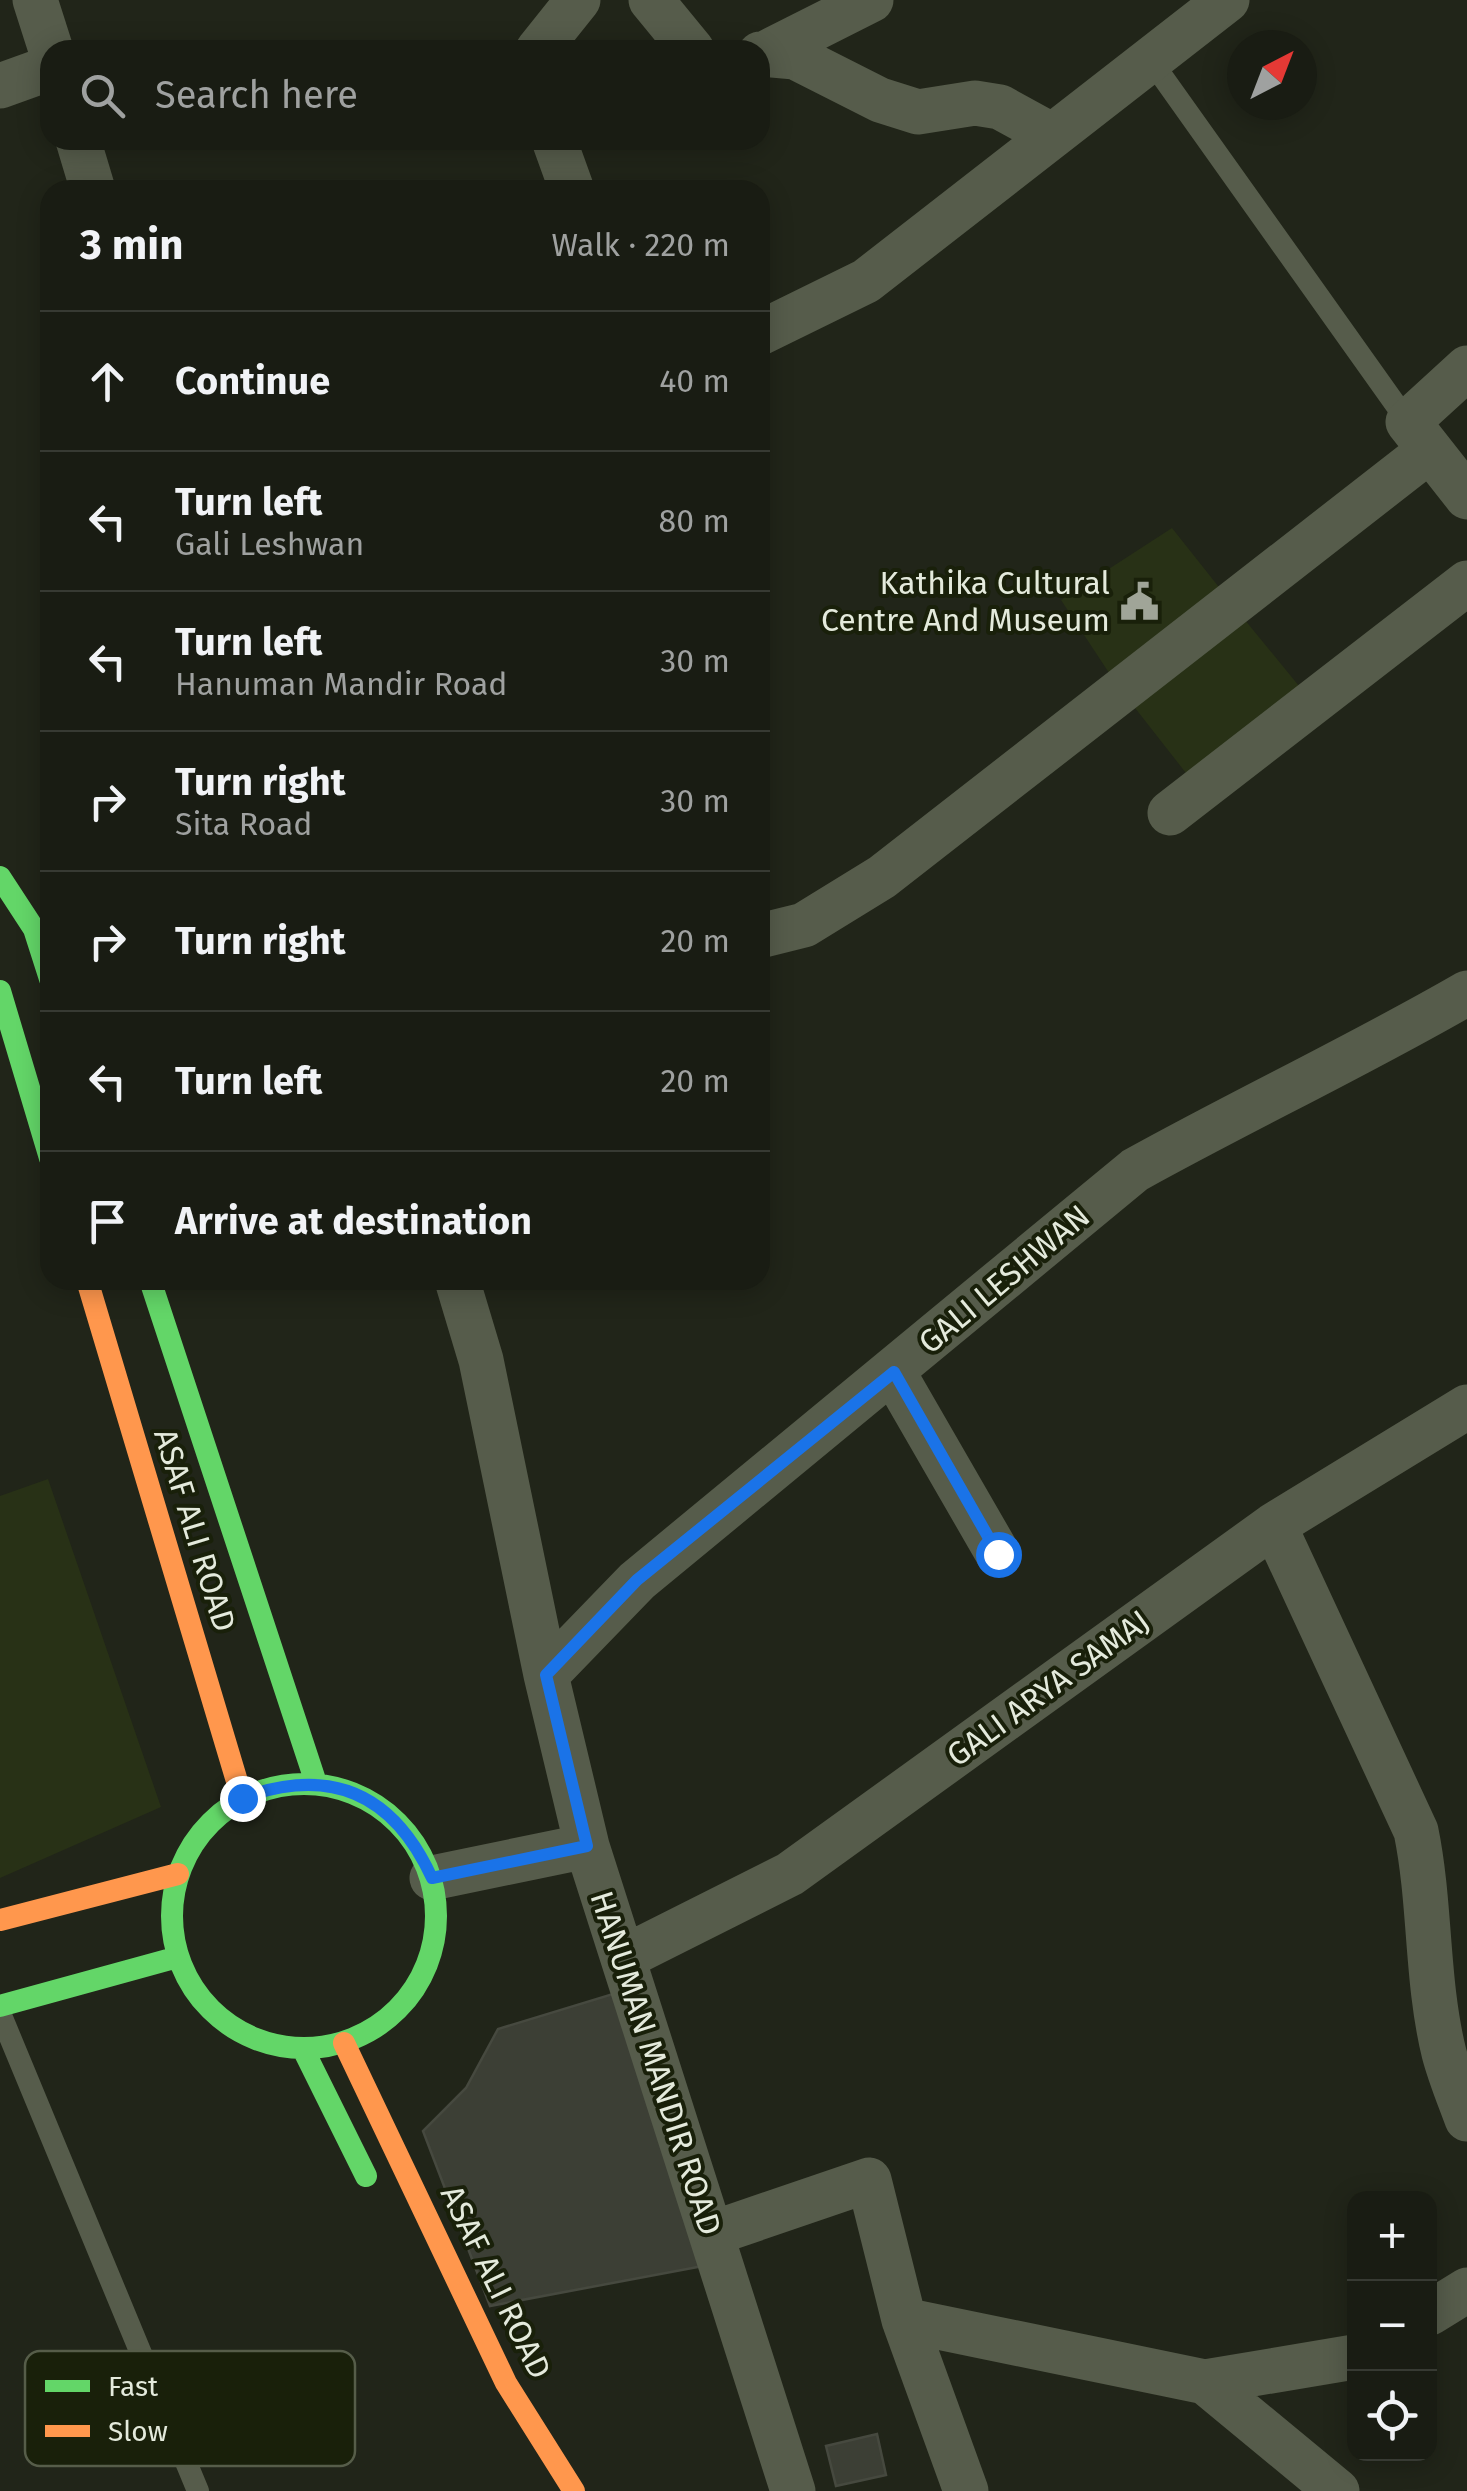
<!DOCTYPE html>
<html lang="en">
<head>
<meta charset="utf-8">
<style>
  :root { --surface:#191c13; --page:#22251c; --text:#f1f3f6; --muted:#9fa1a0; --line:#373a33 }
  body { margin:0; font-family:"Fira Sans",sans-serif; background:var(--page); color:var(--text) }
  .controls { position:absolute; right:30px; bottom:30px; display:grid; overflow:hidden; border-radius:20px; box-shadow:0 5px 25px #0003 }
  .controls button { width:90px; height:90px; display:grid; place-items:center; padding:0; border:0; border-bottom:2px solid var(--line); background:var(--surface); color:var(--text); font:50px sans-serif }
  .compass { position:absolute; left:1227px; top:30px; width:90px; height:90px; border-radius:50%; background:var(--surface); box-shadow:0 5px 25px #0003; rotate:42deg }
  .stop { position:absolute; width:30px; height:30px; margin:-22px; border:8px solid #1a73e8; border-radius:50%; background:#fff }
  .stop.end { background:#1a73e8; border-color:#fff; box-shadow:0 2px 10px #0008 }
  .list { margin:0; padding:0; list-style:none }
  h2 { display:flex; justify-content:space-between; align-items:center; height:130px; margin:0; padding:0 40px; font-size:42px }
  h2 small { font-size:32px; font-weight:400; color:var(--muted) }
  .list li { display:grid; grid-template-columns:65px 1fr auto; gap:30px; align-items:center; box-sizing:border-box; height:140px; padding:0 40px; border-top:2px solid var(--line) }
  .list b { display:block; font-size:38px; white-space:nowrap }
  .list p { margin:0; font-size:32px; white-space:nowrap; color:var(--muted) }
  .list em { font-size:32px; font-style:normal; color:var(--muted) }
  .icon { flex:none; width:55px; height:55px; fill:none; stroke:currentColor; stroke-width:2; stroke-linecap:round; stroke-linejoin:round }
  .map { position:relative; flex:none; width:1467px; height:2491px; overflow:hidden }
  .search { position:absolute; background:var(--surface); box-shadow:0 5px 25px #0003; left:40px; top:40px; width:730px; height:110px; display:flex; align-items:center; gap:25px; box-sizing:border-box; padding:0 35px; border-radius:30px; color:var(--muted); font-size:38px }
  .panel { position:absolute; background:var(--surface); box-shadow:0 5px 25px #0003; left:40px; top:180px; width:730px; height:1110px; border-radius:30px }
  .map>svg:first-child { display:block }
  .built { fill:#283116 }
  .building { fill:#3c3f35; stroke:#46493f; stroke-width:2.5 }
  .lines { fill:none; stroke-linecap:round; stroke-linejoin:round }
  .lane { stroke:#565c4b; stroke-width:22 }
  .street { stroke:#565c4b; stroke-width:45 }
  .fast { stroke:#63d668; stroke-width:22 }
  .slow { stroke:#ff974d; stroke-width:22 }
  .route { stroke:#1a73e8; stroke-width:12 }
  .labels { text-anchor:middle; stroke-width:8; stroke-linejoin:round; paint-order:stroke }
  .poi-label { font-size:32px; fill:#e4eadc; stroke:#19200a; text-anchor:end }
  .street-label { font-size:32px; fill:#e4eadc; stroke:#19200a }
  .key { fill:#19200a; stroke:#565d49; stroke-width:2.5 }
  .key-label { font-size:28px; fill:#e4eadc }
</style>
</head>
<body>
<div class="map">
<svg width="1467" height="2491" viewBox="0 0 1467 2491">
  <rect width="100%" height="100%" fill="#212519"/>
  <!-- built -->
  <path class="built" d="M 1172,528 L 1226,596 L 1117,685 L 1061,600 Z
    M 1240,614 L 1308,697 L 1193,782 L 1128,699 Z
    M 48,1479 L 161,1807 L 0,1878 L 0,1496 Z"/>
  <!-- building -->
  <path class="building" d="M 626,1990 L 703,2266 L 490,2306 L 423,2131 L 466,2088 L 498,2029 Z
    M 877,2434 L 886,2475 L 836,2486 L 826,2446 Z"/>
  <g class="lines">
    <!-- lane -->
    <path class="lane" d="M 1152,62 L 1408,422
      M 0,2013 L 198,2491"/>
    <!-- street -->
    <path class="street" d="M 35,0 L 51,50
      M 651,0 L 692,50
      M 538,50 L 578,0
      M 766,53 L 871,0
      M 760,54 L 795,57 L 880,100 L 918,112 L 975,103 L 1000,107 L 1049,134
      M 0,86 L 50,68
      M 78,140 L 93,190
      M 554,140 L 572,190
      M 760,333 L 866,281 L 1227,0
      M 1467,368 L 1408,422 L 1467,497
      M 1170,813 L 1467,583
      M 760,936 L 804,925 L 882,877 L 1430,450
      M 457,1280 L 481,1360 L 546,1675 L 587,1846 L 793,2491
      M 893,1372 L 998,1554
      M 1274,1525 L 1416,1831 C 1431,1904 1426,1980 1444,2053 C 1450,2076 1459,2097 1467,2119
      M 546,1675 L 637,1581 L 1135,1170 C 1245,1109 1358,1056 1467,993
      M 432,1878 L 587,1846
      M 623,1958 L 790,1874 L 1274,1525 L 1467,1407
      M 711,2234 L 869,2180 L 904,2320 L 1205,2382 L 1354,2357
      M 1430,2313 L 1467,2290
      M 904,2320 L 966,2491
      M 1205,2382 L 1337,2491"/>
    <!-- fast -->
    <path class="fast" d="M 0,877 L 34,929 L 50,979
      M 0,991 L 50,1158
      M 150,1280 L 316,1783
      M172 1916a132 132 0 1 1 264 0a132 132 0 1 1-264 0Z
      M 0,2006 L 178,1957
      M 303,2049 L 366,2176"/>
    <!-- slow -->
    <path class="slow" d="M 87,1280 L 242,1798
      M 0,1920 L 178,1874
      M 344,2043 L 506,2383 L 574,2491"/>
  </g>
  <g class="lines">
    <!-- route -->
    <path class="route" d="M 242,1798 C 330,1766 393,1793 432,1878 L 587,1846 L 546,1675 L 637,1580 L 894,1372 L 998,1554"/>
  </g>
  <!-- icons -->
  <defs>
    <symbol id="civic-bare" viewBox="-9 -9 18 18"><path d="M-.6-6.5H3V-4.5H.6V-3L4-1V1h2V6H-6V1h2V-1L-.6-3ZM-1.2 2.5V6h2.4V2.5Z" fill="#a0a598" stroke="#19200a" stroke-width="2.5" paint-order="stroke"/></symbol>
  </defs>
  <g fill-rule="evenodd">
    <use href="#civic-bare" x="1112" y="574" width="55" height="55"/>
  </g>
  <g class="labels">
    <!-- poi labels -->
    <g class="poi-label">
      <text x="1110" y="594">Kathika Cultural<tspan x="1110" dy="37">Centre And Museum</tspan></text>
    </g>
    <!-- street labels -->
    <g class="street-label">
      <text transform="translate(1004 1279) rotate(-40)" y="11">GALI LESHWAN</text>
      <text transform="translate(195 1530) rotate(73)" y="11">ASAF ALI ROAD</text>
      <text transform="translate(1048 1688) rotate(-36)" y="11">GALI ARYA SAMAJ</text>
      <text transform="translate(656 2063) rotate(72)" y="11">HANUMAN MANDIR ROAD</text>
      <text transform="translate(496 2282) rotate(64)" y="11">ASAF ALI ROAD</text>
    </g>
  </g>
  <!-- legend -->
  <rect x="25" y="2351" width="330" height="115" rx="15" class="key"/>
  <rect x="45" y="2380" width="45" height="12" fill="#63d668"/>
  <rect x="45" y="2425" width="45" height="12" fill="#ff974d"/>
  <g class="key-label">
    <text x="108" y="2396">Fast</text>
    <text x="108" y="2441">Slow</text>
  </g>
</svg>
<div class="controls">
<button>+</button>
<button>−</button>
<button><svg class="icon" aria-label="locate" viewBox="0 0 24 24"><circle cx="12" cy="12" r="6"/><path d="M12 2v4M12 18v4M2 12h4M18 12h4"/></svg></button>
</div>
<svg class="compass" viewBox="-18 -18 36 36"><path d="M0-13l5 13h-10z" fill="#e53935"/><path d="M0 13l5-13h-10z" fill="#9fa1a0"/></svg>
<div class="stop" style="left:998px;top:1554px"></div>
<div class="stop end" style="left:242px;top:1798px"></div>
<div class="search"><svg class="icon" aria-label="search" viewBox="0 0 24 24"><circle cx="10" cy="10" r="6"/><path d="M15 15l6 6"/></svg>Search here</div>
<section class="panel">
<h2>3 min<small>Walk · 220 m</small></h2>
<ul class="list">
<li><svg class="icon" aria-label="ahead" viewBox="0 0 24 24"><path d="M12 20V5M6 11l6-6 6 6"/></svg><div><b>Continue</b></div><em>40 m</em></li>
<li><svg class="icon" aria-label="left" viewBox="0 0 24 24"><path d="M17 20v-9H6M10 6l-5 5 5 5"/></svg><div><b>Turn left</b><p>Gali Leshwan</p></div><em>80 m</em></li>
<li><svg class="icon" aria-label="left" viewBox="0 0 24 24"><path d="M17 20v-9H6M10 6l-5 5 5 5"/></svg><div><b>Turn left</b><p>Hanuman Mandir Road</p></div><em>30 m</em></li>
<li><svg class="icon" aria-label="right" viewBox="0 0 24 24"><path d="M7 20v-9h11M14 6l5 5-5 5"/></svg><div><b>Turn right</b><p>Sita Road</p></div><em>30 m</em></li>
<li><svg class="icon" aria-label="right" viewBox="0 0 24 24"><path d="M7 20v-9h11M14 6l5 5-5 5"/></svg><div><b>Turn right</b></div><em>20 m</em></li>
<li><svg class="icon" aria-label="left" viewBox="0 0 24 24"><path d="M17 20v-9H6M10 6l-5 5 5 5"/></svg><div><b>Turn left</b></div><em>20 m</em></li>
<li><svg class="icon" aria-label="arrive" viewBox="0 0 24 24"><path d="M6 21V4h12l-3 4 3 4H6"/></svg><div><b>Arrive at destination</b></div></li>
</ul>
</section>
</div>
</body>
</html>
